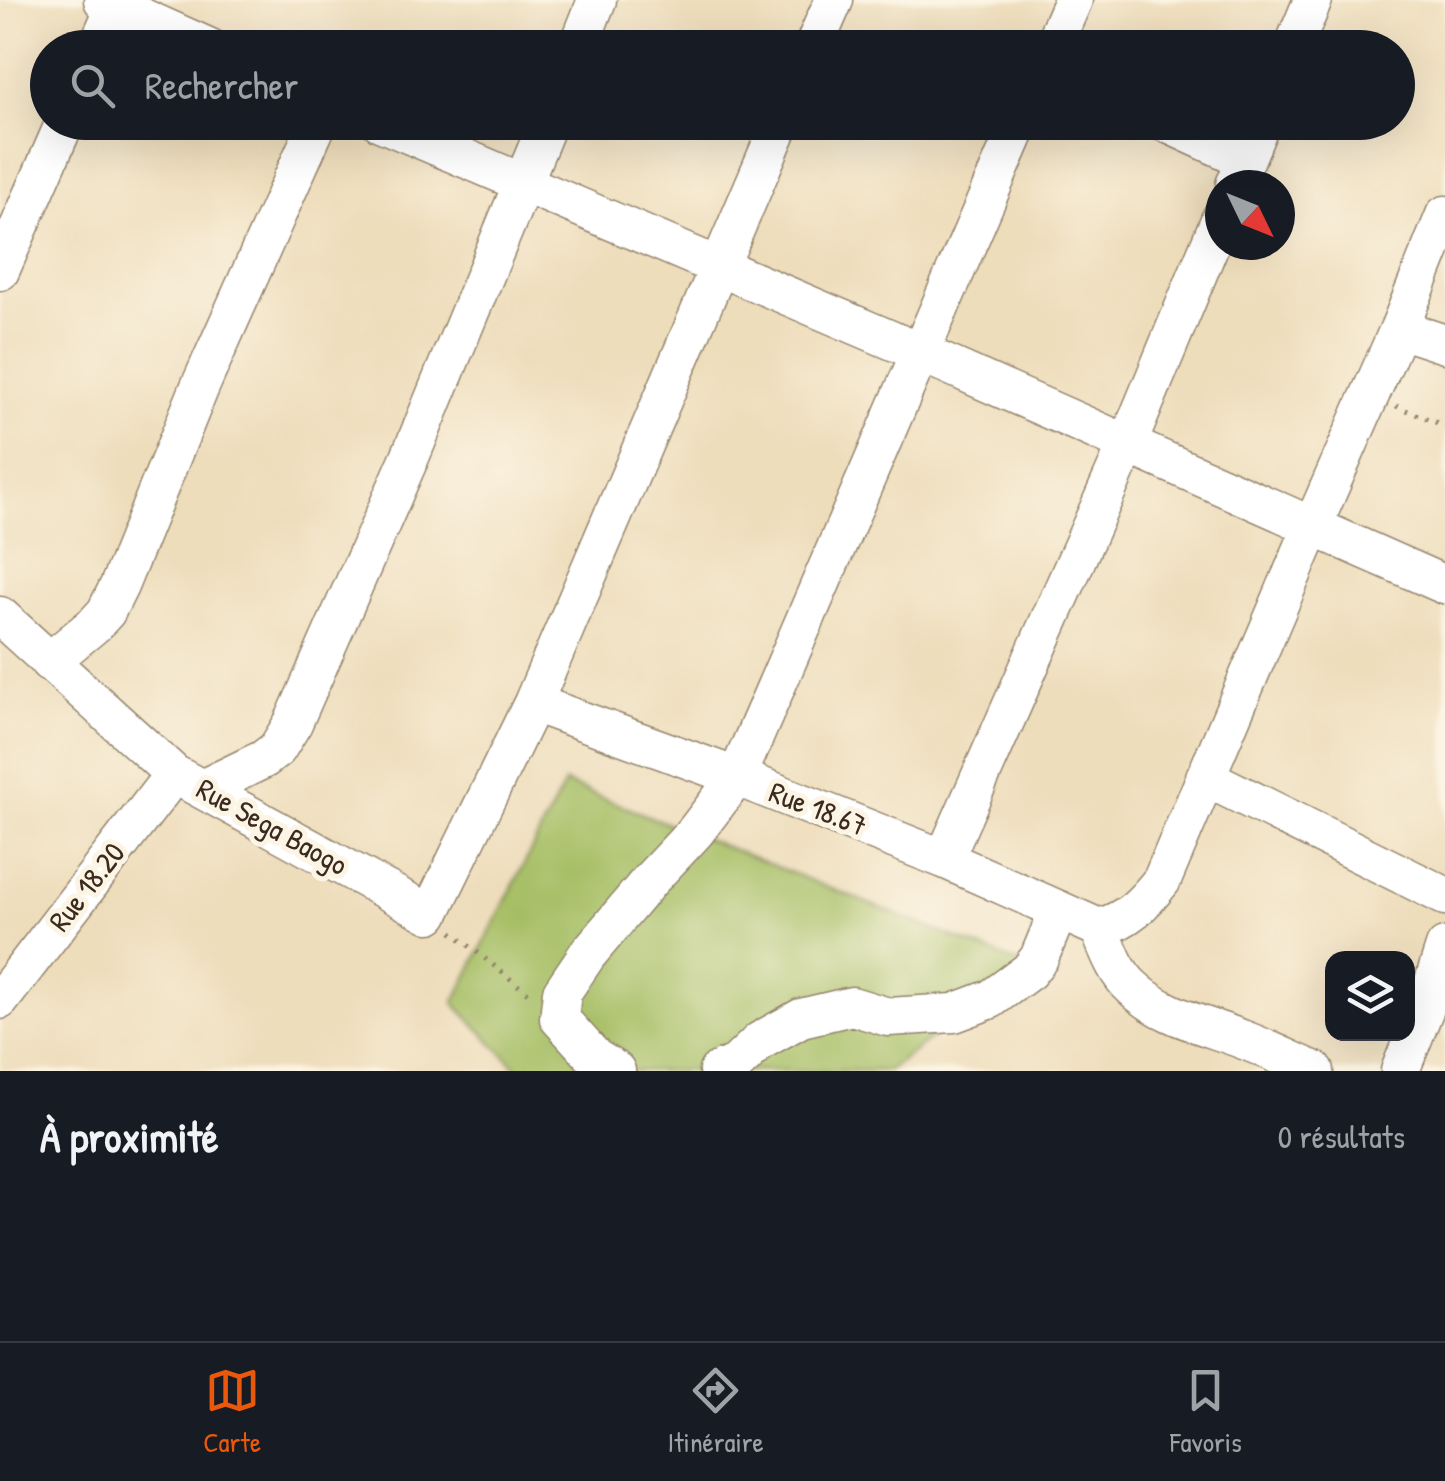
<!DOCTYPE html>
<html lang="fr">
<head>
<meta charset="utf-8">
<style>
  :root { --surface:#171b24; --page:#242831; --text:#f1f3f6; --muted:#9ea1a6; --line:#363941; --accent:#ea580c }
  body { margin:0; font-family:"Patrick Hand",sans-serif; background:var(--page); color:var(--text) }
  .controls { position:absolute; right:30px; bottom:30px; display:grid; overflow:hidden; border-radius:20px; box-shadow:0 10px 40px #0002 }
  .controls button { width:90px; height:90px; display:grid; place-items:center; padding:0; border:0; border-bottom:2px solid var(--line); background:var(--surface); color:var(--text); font:50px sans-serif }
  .compass { position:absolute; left:1205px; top:170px; width:90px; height:90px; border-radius:50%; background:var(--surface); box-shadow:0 10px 40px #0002; rotate:133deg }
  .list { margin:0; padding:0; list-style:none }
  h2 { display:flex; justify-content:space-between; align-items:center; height:130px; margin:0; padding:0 40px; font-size:42px }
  h2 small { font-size:32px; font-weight:400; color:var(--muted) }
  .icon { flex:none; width:55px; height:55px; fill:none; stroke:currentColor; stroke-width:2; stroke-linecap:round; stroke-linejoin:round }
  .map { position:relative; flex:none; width:1445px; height:1071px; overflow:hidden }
  .search { position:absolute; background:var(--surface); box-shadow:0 10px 40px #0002; left:30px; right:30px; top:30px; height:110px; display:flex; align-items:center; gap:25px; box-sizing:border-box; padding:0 35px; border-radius:55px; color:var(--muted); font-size:38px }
  .sheet { height:270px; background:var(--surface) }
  nav { display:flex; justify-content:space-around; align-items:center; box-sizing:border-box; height:140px; border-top:2px solid var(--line); background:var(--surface); font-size:28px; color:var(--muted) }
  nav a { display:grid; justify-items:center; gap:5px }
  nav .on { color:var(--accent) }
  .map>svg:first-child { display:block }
  .green { fill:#a5be64; stroke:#707441; stroke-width:2.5 }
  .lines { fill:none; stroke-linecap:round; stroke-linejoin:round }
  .minor-casing { stroke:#94846c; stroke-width:41 }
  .path { stroke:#94846c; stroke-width:5; stroke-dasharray:2.5 8; stroke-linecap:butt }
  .minor { stroke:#fff; stroke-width:38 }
  .labels { text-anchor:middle; stroke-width:10; stroke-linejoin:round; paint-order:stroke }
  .street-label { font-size:30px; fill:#3b2a1e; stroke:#fcf5e5 }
</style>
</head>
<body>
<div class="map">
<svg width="1445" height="1071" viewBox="0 0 1445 1071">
  <rect width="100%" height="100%" fill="#fcf5e5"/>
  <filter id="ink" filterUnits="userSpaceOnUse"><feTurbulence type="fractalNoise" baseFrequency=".01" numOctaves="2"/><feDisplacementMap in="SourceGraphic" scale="20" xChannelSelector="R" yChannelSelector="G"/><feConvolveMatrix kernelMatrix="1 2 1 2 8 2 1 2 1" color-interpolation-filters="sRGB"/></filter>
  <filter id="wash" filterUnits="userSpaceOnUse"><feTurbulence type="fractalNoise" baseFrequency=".0048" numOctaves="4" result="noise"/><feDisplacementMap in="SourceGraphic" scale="40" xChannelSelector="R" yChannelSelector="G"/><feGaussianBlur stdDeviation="2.25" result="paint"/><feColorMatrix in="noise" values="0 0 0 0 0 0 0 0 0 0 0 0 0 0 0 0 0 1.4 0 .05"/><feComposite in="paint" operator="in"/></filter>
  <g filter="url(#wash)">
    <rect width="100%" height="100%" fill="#edb"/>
    <!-- green -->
    <path class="green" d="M 565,783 L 1026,966 L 888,1071 L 520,1071 L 454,1003 Z"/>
  </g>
  <g filter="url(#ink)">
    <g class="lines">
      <defs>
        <path id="minor" d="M 103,0 L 210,48
          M 97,48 L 118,0
          M 578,48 L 597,0
          M 813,48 L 834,0
          M 1052,48 L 1073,0
          M 1293,48 L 1313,0
          M 380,122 L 919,352 L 1445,585
          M 1164,122 L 1245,159
          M 1235,185 L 1261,122
          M 0,271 L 65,122
          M 1399,329 L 1445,344
          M 0,616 L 174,774 L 430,914 L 533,703 L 781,122
          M 49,662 L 95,624 L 106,612 L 119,586 L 199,389 L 318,122
          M 533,703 L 737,777 L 944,859 L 1099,928
          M 1205,777 L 1445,896
          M 204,788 L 264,759 L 277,749 L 293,723 L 410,457 L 548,122
          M 944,859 L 1128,443 L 1220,220
          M 1099,928 C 1128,920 1144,903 1162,880 L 1313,525 L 1399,329 L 1445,215
          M 1099,928 C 1108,949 1115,972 1133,988 C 1163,1017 1206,1025 1244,1040 C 1268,1049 1292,1061 1315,1071
          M 0,1000 L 174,774
          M 616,1071 L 595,1058 L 559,1018 L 562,992 L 587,955 L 650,880 L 695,832 L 737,777 L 1020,122
          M 718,1071 L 736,1064 L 760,1041 L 801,1018 L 852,1006 L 888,1017 L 954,1013 L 991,999 L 1029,971 L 1039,958 L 1059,910
          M 1400,1071 L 1427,1003 L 1445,947"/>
      </defs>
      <!-- minor casing -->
      <use href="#minor" class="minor-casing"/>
      <!-- path -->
      <path class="path" d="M 1396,406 L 1445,426
        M 452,932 L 529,994"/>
      <!-- minor -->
      <use href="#minor" class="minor"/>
    </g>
  </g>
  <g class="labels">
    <!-- street labels -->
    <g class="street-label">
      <text transform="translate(818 809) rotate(21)" y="10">Rue 18.67</text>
      <text transform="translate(272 827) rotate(29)" y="10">Rue Sega Baogo</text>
      <text transform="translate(87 887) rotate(-52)" y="10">Rue 18.20</text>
    </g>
  </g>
</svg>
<div class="controls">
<button><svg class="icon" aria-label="layers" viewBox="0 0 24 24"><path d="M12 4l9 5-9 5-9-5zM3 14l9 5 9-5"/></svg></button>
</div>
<svg class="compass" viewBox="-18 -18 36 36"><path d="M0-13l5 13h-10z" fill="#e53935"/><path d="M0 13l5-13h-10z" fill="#9ea1a6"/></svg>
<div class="search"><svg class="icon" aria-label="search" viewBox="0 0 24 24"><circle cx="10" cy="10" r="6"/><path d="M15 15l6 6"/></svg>Rechercher</div>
</div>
<section class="sheet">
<h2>À proximité<small>0 résultats</small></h2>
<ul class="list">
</ul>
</section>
<nav>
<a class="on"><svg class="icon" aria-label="map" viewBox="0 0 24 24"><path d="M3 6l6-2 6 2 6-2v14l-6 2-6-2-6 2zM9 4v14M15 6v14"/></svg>Carte</a>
<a><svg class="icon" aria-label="directions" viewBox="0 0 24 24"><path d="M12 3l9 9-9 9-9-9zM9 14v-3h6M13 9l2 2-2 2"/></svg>Itinéraire</a>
<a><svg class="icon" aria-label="saved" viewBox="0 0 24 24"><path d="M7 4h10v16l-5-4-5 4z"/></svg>Favoris</a>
</nav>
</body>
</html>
